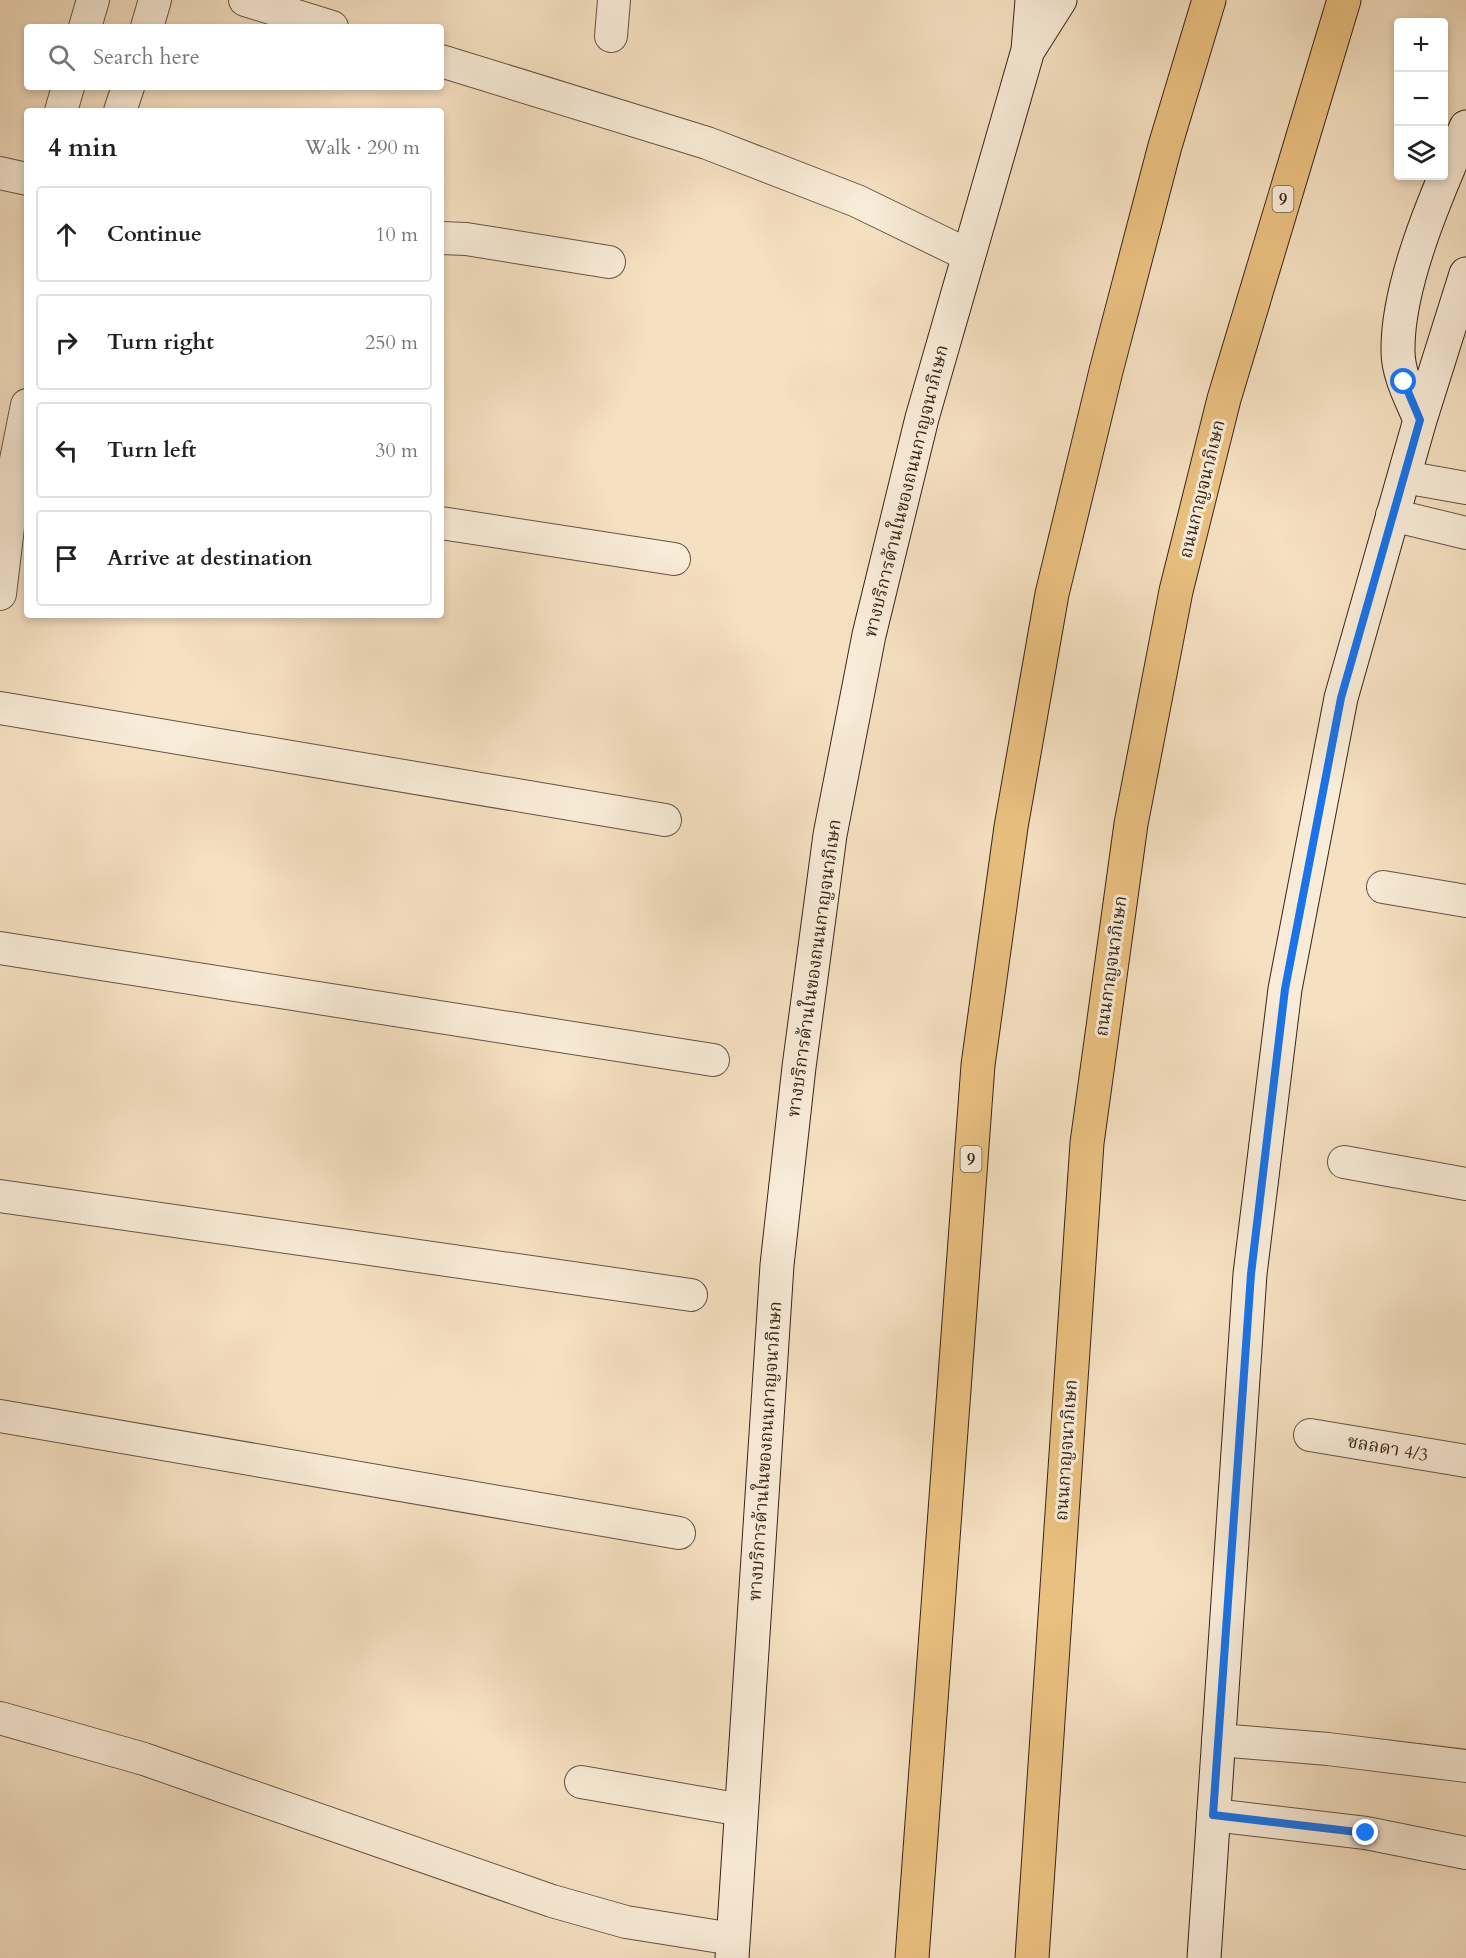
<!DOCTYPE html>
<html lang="en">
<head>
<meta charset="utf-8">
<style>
  :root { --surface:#fff; --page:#f2f2f2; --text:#222; --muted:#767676; --line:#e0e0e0 }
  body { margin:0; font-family:Cardo,"Noto Serif Thai",serif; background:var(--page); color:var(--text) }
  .controls { position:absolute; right:18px; top:18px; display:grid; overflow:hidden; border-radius:6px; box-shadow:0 3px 9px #0003 }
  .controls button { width:54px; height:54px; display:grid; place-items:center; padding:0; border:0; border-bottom:2px solid var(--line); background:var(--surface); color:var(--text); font:30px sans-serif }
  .stop { position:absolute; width:18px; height:18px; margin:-14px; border:4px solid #1a73e8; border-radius:50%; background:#fff }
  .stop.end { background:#1a73e8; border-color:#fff; box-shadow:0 2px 6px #0008 }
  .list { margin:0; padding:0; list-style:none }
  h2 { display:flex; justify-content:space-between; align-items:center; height:78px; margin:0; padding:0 24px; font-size:26px }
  h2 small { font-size:20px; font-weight:400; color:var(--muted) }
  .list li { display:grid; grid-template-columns:39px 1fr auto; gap:18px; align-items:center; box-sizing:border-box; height:96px; margin:0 12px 12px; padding:0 12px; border:2px solid var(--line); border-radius:6px }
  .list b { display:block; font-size:22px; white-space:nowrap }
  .list em { font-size:20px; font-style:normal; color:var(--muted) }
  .icon { flex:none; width:33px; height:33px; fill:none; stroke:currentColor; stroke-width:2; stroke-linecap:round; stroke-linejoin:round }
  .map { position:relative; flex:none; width:1466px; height:1958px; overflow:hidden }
  .search { position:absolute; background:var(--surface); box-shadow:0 3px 9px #0003; left:24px; top:24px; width:420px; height:66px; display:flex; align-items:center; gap:15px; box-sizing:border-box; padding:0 21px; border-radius:6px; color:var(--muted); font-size:22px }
  .panel { position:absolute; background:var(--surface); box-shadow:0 3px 9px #0003; left:24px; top:108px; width:420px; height:510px; border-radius:6px }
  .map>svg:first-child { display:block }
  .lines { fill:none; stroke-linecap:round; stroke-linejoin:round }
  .minor-casing { stroke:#665443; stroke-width:34 }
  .secondary-casing { stroke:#372519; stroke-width:35 }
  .motorway-casing { stroke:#372519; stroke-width:35 }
  .minor { stroke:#f8ebd7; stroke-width:32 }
  .secondary { stroke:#f8ebd7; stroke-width:33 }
  .motorway { stroke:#eac080; stroke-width:33 }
  .route { stroke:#1a73e8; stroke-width:8 }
  .labels { text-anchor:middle; stroke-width:6; stroke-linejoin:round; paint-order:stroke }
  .shield { fill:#f8ebd7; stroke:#716052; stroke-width:1.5 }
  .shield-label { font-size:16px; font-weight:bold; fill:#372519 }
  .street-label { font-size:18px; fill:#372519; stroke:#f8ebd7 }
</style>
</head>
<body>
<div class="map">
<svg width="1466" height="1958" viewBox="0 0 1466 1958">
  <rect width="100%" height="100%" fill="#f5e0c1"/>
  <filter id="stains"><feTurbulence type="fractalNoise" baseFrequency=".00333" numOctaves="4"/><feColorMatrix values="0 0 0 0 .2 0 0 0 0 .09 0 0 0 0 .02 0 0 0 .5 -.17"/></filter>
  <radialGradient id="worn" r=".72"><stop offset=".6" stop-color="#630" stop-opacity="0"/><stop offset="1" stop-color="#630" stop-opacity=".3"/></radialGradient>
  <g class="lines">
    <defs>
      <path id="minor" d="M 245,0 L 332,27
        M 85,27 L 93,0
        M 147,27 L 155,0
        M 611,36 L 614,0
        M 441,61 L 707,143 L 857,201 L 968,255
        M 61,111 L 68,87
        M 120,111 L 128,87
        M 0,173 L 27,179
        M 441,238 L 466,239 L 609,262
        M 1404,477 L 1466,488
        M 1392,515 L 1466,533
        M 441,523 L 674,559
        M 0,594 L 16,460 L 27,405
        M 0,708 L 665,820
        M 1383,887 L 1466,901
        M 0,948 L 713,1060
        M 1344,1162 L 1466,1184
        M 0,1196 L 691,1295
        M 0,1416 L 679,1533
        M 1310,1435 L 1466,1461
        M 0,1718 L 144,1759 L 552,1901 L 626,1922 L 733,1939
        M 1218,1740 L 1328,1749 L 1466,1766
        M 581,1782 L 742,1810
        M 1213,1815 L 1366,1833 L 1466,1853"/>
      <path id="secondary" d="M 1029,49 L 1060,0
        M 1420,420 C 1411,398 1398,375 1398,351 C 1397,283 1439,189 1466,127
        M 732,1958 L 777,1265 L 799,1067 L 830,835 L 869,635 L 922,418 L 1028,50 L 1032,0
        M 1204,1958 L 1250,1274 L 1285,989 L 1341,698 L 1420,420 L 1466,274"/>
      <path id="motorway" d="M 912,1958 L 978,1065 L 1011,827 L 1052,594 L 1106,371 L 1165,146 L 1209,0
        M 1032,1958 L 1087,1143 L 1131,824 L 1176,591 L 1224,399 L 1344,0"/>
    </defs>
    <!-- minor casing -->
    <use href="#minor" class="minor-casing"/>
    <!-- secondary casing -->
    <use href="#secondary" class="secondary-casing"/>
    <!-- motorway casing -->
    <use href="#motorway" class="motorway-casing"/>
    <!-- minor -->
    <use href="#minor" class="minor"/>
    <!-- secondary -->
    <use href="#secondary" class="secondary"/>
    <!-- motorway -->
    <use href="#motorway" class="motorway"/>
  </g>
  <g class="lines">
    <!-- route -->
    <path class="route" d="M 1366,1833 L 1213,1815 L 1251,1274 L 1285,989 L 1341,698 L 1420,420 L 1404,382"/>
  </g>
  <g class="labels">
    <!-- shield labels -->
    <g class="shield">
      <rect x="1272.5" y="186" width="21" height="26" rx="4.5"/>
      <rect x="960.5" y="1146" width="21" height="26" rx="4.5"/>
    </g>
    <g class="shield-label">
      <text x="1283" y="205">9</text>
      <text x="971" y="1165">9</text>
    </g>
    <!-- street labels -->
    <g class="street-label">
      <text transform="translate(1202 489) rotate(-76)" y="6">ถนนกาญจนาภิเษก</text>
      <text transform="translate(906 491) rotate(-76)" y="6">ทางบริการด้านในของถนนกาญจนาภิเษก</text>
      <text transform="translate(1111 966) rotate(-82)" y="6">ถนนกาญจนาภิเษก</text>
      <text transform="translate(814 968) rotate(-82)" y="6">ทางบริการด้านในของถนนกาญจนาภิเษก</text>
      <text transform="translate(1388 1448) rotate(10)" y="6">ชลลดา 4/3</text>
      <text transform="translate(1066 1450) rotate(-86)" y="6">ถนนกาญจนาภิเษก</text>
      <text transform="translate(765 1451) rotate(-86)" y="6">ทางบริการด้านในของถนนกาญจนาภิเษก</text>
    </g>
  </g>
  <rect width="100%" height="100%" filter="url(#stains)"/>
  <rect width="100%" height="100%" fill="url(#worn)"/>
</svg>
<div class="controls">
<button>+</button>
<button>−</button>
<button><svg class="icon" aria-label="layers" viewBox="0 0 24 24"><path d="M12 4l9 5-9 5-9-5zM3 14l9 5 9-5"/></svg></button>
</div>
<div class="stop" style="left:1404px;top:382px"></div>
<div class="stop end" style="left:1366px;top:1833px"></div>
<div class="search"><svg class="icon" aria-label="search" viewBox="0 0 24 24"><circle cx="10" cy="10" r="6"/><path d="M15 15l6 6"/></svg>Search here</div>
<section class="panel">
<h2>4 min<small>Walk · 290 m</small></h2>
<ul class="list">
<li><svg class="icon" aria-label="ahead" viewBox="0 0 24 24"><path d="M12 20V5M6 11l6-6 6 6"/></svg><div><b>Continue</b></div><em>10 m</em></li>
<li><svg class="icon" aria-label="right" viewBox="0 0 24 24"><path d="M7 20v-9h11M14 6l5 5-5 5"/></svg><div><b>Turn right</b></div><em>250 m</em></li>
<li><svg class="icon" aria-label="left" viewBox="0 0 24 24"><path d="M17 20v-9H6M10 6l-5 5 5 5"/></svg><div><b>Turn left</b></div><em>30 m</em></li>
<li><svg class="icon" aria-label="arrive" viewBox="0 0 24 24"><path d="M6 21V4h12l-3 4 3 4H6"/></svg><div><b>Arrive at destination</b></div></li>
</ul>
</section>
</div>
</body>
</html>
